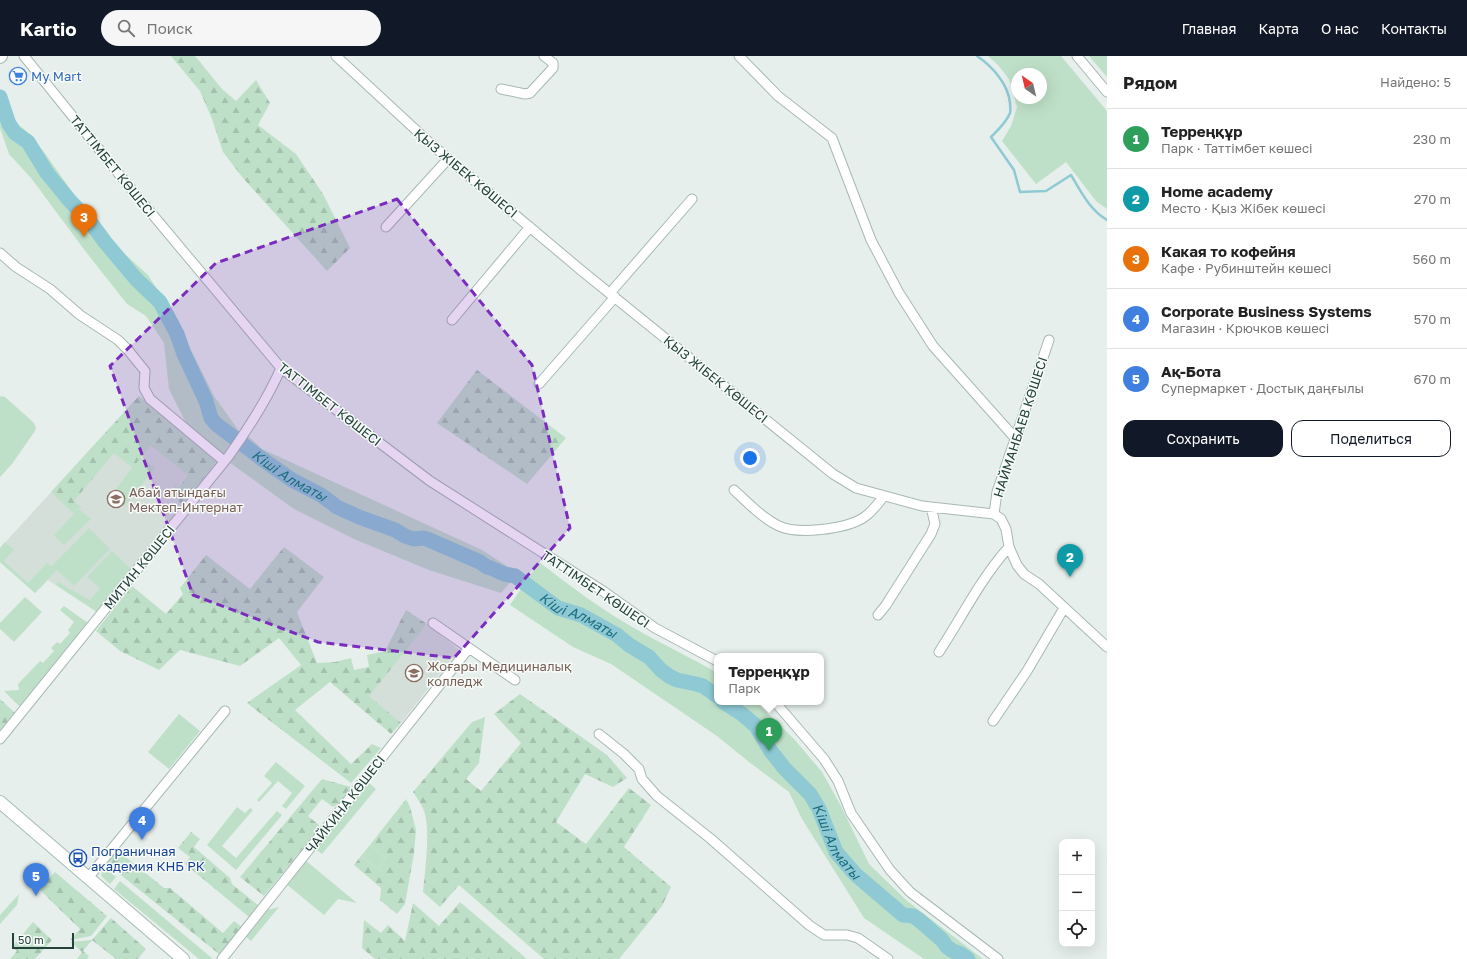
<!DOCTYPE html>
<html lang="ru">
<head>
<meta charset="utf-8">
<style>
  :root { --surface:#fff; --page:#f6f6f6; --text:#222; --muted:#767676; --line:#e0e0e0; --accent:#111827 }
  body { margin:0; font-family:"Golos Text",sans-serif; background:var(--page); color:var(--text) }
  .controls { position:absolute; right:12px; bottom:12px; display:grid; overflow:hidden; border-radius:8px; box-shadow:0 4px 16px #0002 }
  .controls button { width:36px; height:36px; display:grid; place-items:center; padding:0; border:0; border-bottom:1px solid var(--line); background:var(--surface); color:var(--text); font:20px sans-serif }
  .compass { position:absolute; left:1011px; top:12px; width:36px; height:36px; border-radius:50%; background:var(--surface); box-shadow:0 4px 16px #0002; rotate:326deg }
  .scale { position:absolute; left:12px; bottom:10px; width:62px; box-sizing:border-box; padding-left:4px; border:2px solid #24423a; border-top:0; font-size:11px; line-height:14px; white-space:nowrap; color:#24423a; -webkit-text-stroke:3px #f7fbf9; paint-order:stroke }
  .you { position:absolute; left:750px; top:402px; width:14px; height:14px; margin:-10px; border:3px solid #fff; border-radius:50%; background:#1a73e8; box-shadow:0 0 0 6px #1a73e833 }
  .badge { display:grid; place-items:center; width:26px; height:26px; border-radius:50%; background:var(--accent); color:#fff; font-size:13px; font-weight:700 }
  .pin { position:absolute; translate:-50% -33px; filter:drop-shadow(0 1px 2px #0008) }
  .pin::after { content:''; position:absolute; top:21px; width:14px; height:12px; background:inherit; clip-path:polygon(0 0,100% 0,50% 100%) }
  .popup { position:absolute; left:714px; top:597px; width:110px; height:52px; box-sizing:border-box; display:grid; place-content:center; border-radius:8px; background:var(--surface); filter:drop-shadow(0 1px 3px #0005); font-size:13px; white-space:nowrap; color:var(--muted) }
  .popup b { font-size:15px; color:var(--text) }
  .popup::after { content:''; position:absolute; left:50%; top:100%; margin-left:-8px; border:8px solid transparent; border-top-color:var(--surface) }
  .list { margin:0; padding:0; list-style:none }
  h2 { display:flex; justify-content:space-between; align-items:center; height:52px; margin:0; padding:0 16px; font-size:17px }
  h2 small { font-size:13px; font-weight:400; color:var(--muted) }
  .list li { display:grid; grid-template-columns:26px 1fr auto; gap:12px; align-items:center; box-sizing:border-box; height:60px; padding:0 16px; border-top:1px solid var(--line) }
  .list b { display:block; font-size:15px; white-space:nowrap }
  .list p { margin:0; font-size:13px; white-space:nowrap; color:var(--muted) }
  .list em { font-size:13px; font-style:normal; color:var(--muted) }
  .actions { display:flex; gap:8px; padding:12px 16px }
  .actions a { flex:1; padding:9px 0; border:1px solid var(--accent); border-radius:12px; text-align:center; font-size:14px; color:var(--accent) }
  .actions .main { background:var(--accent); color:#fff }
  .icon { flex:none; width:22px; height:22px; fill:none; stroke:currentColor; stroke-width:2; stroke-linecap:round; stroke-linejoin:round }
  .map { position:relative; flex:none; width:1107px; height:903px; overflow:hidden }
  header { display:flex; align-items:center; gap:24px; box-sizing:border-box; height:56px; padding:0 20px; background:var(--accent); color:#fff }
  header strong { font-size:19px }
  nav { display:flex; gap:22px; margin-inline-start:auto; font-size:14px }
  .search { width:280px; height:36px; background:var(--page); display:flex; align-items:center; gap:10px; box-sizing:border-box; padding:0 14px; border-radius:22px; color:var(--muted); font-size:15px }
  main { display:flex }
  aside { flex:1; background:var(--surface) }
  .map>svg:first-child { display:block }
  .built { fill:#d4dfda }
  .green { fill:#bfe0c8; fill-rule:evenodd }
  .forest { fill:url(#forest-firs) }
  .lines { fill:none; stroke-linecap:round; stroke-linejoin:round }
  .stream { stroke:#8ec9d4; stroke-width:2.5 }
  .river { stroke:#8ec9d4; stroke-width:15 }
  .minor-casing { stroke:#a8b8b2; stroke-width:11 }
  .tertiary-casing { stroke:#a8b8b2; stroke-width:14 }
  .secondary-casing { stroke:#a4bbb3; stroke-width:14 }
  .minor { stroke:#fff; stroke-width:9 }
  .tertiary { stroke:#fff; stroke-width:12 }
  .secondary { stroke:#fff; stroke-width:12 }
  .marked { fill:#7b2cbf; fill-opacity:0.2; stroke:#7b2cbf; stroke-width:3; stroke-dasharray:8 5; stroke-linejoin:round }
  .labels { text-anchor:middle; stroke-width:3; stroke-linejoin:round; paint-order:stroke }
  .shop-label { font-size:13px; fill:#366cbe; stroke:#f7fbf9; text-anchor:start }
  .street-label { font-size:13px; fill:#24423a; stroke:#f7fbf9 }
  .education-label { font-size:13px; fill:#785e54; stroke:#f7fbf9; text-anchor:start }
  .transit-label { font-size:13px; fill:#164399; stroke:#f7fbf9; text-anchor:start }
  .water-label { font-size:14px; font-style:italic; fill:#1c6f80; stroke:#f7fbf9 }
</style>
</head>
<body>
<header>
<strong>Kartio</strong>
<div class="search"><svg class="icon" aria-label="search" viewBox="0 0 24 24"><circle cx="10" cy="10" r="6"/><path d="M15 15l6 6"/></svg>Поиск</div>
<nav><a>Главная</a><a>Карта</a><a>О нас</a><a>Контакты</a></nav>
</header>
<main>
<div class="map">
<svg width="1107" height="903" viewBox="0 0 1107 903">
  <defs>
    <pattern id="forest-firs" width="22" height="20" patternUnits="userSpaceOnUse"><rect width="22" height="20" fill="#bfe0c8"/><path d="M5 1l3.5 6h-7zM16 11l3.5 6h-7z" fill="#a4c1ad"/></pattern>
  </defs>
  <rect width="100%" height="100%" fill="#e6efeb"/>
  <!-- built -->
  <path class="built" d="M 139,340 L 218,404 L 97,556 L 48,524 L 35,537 L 0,506 L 0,492 Z
    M 427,568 L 459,594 L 401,667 L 368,640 Z"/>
  <!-- green -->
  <path class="green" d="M 988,0 L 1061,0 L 1107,55 L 1107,153 L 1096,145 L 1066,106 L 1036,128 L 1002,85 L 1011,70 L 1017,51 L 1009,23 L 998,9 ZM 1017,18 L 1041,18 L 1041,42 L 1017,42 Z
    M 1089,0 L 1107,0 L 1107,21 Z
    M 6,45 L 12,64 L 24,73 L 44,96 L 73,137 L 115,189 L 148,219 L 173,258 L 214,340 L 239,375 L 222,400 L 186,367 L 169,333 L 164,287 L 146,260 L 127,248 L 86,196 L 31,122 L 9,98 L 0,72 L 0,49 Z
    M 1,340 L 5,341 L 33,366 L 36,371 L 35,375 L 12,408 L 0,421 L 0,341 Z
    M 247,379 L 262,393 L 482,494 L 518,517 L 501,537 L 429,514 L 354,483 L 294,453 L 229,406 Z
    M 140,401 L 155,412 L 124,451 L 110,441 Z
    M 79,453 L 91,463 L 64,489 L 54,479 Z
    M 89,472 L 110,493 L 74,530 L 57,514 L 35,537 L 0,506 L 0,492 L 5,486 L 14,494 L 4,505 L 28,527 L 47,507 L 51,511 Z
    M 112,495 L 131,513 L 97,556 L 56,529 L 58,526 L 90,544 L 100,532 L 87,521 Z
    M 539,506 C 571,531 605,556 641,576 C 666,590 692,602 717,617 L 717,646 L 756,646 L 794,683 L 822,716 L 841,750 L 869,808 L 906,844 L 983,903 L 924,903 L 864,862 L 802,763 L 789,736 L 749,706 L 717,680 L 611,608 L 573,591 L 510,549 Z
    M 25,541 L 42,556 L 14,586 L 0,573 L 0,567 Z
    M 64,550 L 88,567 L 20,651 L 4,635 L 19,634 L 18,628 L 40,605 L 43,607 L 54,595 L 51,592 L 57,586 L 60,588 L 70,577 L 68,574 L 74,566 L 60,554 Z
    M 179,658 L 200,675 L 169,713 L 148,696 Z
    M 276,706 L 305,730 L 286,753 L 282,750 L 292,737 L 278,725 L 259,746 L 257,744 L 272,727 L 264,720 Z
    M 368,726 L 376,733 L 322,798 L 315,793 Z
    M 237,751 L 245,757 L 250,752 L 253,754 L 222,790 L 236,802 L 277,755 L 282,759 L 236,814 L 207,789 Z
    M 370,789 L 386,802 L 378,813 L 361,800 Z
    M 305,804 L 357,847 L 338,843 L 324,859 L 286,828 Z
    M 103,810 L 116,821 L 110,828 L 101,820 Z
    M 120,825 L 213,903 L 199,903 L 114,833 Z
    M 19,838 L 17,849 L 0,868 L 0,859 Z
    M 279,851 L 251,885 L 245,880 L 267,854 Z"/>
  <!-- forest -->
  <path class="forest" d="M 171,0 L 195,0 L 222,33 L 236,45 L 256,24 L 270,47 L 258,69 L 296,98 L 323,138 L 350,192 L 327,215 L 243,122 L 223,96 L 212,63 L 200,35 Z
    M 477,314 L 566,382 L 527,428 L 437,367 Z
    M 139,340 L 218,404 L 181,450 L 173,428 L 179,432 L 188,419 L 150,389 L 133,412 L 114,397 L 74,445 L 81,451 L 74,458 L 51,436 Z
    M 284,491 L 324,521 L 297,556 L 317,607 L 335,606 L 351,602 L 354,614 L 369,611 L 367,599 L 385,595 L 406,554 L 427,568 L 369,640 L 401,667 L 391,678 L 330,626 L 295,654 L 351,708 L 372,688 L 381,692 L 351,727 L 247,647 L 301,609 L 279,582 L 240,610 L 180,594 L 159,614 L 120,595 L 96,575 L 132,530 L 166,558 L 183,538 L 180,532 L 206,499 L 250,533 Z
    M 520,638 L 607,699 L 627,722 L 613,731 L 585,718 L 556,766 L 586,788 L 629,732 L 651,749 L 624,791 L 671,831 L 662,850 L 619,903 L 544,903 L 459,829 L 440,851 L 423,836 C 425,815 430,778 425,758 C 423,750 417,742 413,736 L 472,666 L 485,661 L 479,707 L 466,723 L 481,735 L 521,687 L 494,658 Z
    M 0,643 L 15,657 L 0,675 Z
    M 322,723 L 351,731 L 338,748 L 333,751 L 322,743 L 308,760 L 319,769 L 319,772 L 264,840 L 240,821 Z
    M 406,743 L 410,751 L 416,774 L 414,797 L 405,848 L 397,858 L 380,844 L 381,832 L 354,809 L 361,800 L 378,813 L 386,802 L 370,789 Z
    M 191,776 L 200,783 L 194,791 L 230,822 L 232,828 L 258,849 L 249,861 L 185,808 L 190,801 L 178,792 Z
    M 117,794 L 164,832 L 170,832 L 223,877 L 234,865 L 242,871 L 219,898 L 106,807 Z
    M 55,816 L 107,860 L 91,880 L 70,884 L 80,873 L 39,833 Z
    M 460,846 L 527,903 L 375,903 L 362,892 L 364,864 L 381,877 L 388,869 L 405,885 L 413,847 L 439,870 Z
    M 111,862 L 146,893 L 138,903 L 116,903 L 92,884 L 83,895 L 89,900 L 87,903 L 77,903 L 82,896 L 71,886 L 92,884 Z
    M 33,866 L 52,884 L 35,903 L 10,903 L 17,895 L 12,891 Z"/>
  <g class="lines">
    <!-- stream -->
    <path class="stream" d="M 977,0 C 993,11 1008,28 1010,47 C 1010,51 1011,54 1010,57 C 1006,67 998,74 991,81 L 1014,114 L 1020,136 L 1046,135 L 1071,119 C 1081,136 1090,154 1107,164"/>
    <!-- river -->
    <g class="river">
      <path id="s1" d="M 0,41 L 9,68 L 15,77 L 28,86 L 47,117 L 70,145 L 91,167 L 105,186 L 136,223 L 160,246 L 177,278 L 184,298 L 206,345 L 211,362 L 216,368 L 262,403 L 292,424 L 321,439 L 337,451 L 359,461 L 395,474 L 405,480 L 414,483 L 423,482 L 427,483 L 480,506 L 487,511 L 491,512 L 504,518 L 515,520 L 558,552 L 581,559 L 617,579 L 629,589 L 649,601 L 661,614 L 669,620 L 677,624 L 696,628 L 703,630 L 717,640"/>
      <path id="s2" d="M 723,646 L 742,658 L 756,670 L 770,694 L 785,713 L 810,738 L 819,753 L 836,796 L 855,818 L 903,859 L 913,860 L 919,864 L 942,884 L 947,891 L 953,895 L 961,898 L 968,903"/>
    </g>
    <defs>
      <path id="minor" d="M 24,0 L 127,128 L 281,312 L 430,425 L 603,535 L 655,572 L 717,605
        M 336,0 L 431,88 L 582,215 L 833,418 L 856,432 L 922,450 L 994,458 L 1001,463 L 1006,473 L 1009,491 L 1017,509 L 1024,518 L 1039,528 L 1107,591
        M 739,0 L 778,40 L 832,82 L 871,184 L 899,237 L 933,290 L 1015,382
        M 1077,0 L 1107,36
        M 501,33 L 525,38 L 530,37 L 553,12 L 553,7 L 544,0
        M 386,171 L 448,103
        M 0,197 L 16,211 L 50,233 L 80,259 L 118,284 L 128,294 L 145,315 L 144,332 L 150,343 L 224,405
        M 610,237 L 692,143
        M 452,264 L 530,171
        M 539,328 L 615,241
        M 734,434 C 747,446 762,462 779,470 C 798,479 845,473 863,462 C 871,457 878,448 884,440
        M 994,458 L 997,436 L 1049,284
        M 878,559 L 886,549 L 931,478 L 935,468 L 931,451
        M 433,567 L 515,624
        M 939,596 C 962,561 981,522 1009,491
        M 775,646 L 824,703 L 838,725 L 851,757 L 890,814 L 910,836 L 998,903
        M 993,665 L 1027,615 L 1064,552
        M 599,678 L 624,698 L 639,713 L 642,723 L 657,740 L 711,783 L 809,869 L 824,879 L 847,879 L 858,882 L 888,903
        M 0,683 L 228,401 C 248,373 267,344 281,312
        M 88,822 L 225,655
        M 222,903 L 469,592"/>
      <path id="tertiary" d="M 0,1 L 1,0"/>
      <path id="secondary" d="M 0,746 L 183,903"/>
    </defs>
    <!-- minor casing -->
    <use href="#minor" class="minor-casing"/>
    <!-- tertiary casing -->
    <use href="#tertiary" class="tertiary-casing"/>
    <!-- secondary casing -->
    <use href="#secondary" class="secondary-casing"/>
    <!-- minor -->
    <use href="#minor" class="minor"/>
    <!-- tertiary -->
    <use href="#tertiary" class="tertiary"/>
    <!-- secondary -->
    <use href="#secondary" class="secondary"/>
  </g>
  <!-- marked area -->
  <path class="marked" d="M 397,143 L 532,309 L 570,472 L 454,602 L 318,586 L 193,539 L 110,310 L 216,207 Z"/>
  <!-- icons -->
  <defs>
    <symbol id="supermarket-ring" viewBox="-11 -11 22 22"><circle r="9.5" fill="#f7fbf9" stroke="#3f7fe0" stroke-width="1.5"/><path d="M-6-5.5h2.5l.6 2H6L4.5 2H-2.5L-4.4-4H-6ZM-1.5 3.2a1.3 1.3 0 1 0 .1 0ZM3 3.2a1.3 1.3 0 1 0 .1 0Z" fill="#3f7fe0"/></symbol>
    <symbol id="school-ring" viewBox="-11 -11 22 22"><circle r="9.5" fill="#f7fbf9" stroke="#8d6e63" stroke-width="1.5"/><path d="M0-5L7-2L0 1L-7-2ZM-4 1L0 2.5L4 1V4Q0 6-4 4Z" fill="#8d6e63"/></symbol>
    <symbol id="university-ring" viewBox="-11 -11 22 22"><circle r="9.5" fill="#f7fbf9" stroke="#8d6e63" stroke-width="1.5"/><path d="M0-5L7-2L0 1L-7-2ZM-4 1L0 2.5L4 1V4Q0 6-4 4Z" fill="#8d6e63"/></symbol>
    <symbol id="bus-ring" viewBox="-11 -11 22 22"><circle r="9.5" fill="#f7fbf9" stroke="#1a4fb4" stroke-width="1.5"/><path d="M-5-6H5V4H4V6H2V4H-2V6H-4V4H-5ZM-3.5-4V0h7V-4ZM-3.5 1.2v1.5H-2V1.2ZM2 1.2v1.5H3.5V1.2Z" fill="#1a4fb4"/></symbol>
  </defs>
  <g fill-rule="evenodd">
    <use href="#supermarket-ring" x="8" y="10" width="20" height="20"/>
    <use href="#school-ring" x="106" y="433" width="20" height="20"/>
    <use href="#university-ring" x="404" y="607" width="20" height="20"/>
    <use href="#bus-ring" x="68" y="792" width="20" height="20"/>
  </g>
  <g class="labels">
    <!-- shop labels -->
    <g class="shop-label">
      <text x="31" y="25">My Mart</text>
    </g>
    <!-- street labels -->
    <g class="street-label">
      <text transform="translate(113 110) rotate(51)" y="5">ТАТТІМБЕТ КӨШЕСІ</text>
      <text transform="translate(466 117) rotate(40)" y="5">ҚЫЗ ЖІБЕК КӨШЕСІ</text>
      <text transform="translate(716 323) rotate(39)" y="5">ҚЫЗ ЖІБЕК КӨШЕСІ</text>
      <text transform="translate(330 348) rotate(38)" y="5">ТАТТІМБЕТ КӨШЕСІ</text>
      <text transform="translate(1020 371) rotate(-72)" y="5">НАЙМАНБАЕВ КӨШЕСІ</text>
      <text transform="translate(139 511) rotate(-51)" y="5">МИТИН КӨШЕСІ</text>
      <text transform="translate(596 533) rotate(34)" y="5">ТАТТІМБЕТ КӨШЕСІ</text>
      <text transform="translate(345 748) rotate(-52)" y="5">ЧАЙКИНА КӨШЕСІ</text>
    </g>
    <!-- education labels -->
    <g class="education-label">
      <text x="129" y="441">Абай атындағы<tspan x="129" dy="15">Мектеп-Интернат</tspan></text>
      <text x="427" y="615">Жоғары Медициналық<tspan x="427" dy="15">колледж</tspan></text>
    </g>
    <!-- transit labels -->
    <g class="transit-label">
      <text x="91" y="800">Пограничная<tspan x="91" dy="15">академия КНБ РК</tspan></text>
    </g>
    <!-- water labels -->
    <g class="water-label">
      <text dy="5" stroke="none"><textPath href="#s1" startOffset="488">Кіші Алматы</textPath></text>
      <text dy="5" stroke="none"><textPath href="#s1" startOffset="813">Кіші Алматы</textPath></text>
      <text dy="5" stroke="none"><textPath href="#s2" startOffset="183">Кіші Алматы</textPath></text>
    </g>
  </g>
</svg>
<div class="controls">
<button>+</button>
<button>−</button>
<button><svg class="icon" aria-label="locate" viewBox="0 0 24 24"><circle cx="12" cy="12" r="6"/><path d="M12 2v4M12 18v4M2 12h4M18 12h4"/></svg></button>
</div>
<svg class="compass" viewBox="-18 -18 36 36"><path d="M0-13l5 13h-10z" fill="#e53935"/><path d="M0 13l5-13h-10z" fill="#767676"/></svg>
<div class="scale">50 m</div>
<div class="you"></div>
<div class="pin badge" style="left:769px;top:695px;background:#2e9e5b">1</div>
<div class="popup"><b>Терреңқұр</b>Парк</div>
<div class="pin badge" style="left:1070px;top:521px;background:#0f9aa8">2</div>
<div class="pin badge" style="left:84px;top:181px;background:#e8710a">3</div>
<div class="pin badge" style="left:142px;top:784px;background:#3f7fe0">4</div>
<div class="pin badge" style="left:36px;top:840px;background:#3f7fe0">5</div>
</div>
<aside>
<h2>Рядом<small>Найдено: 5</small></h2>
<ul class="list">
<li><span class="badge" style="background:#2e9e5b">1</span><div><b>Терреңқұр</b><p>Парк · Таттімбет көшесі</p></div><em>230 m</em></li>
<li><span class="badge" style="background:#0f9aa8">2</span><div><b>Home academy</b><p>Место · Қыз Жібек көшесі</p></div><em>270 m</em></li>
<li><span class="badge" style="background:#e8710a">3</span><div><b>Какая то кофейня</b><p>Кафе · Рубинштейн көшесі</p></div><em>560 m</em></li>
<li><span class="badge" style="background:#3f7fe0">4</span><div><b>Corporate Business Systems</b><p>Магазин · Крючков көшесі</p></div><em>570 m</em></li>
<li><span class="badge" style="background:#3f7fe0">5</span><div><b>Ақ-Бота</b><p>Супермаркет · Достық даңғылы</p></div><em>670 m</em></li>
</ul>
<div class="actions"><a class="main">Сохранить</a><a>Поделиться</a></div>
</aside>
</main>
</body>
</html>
